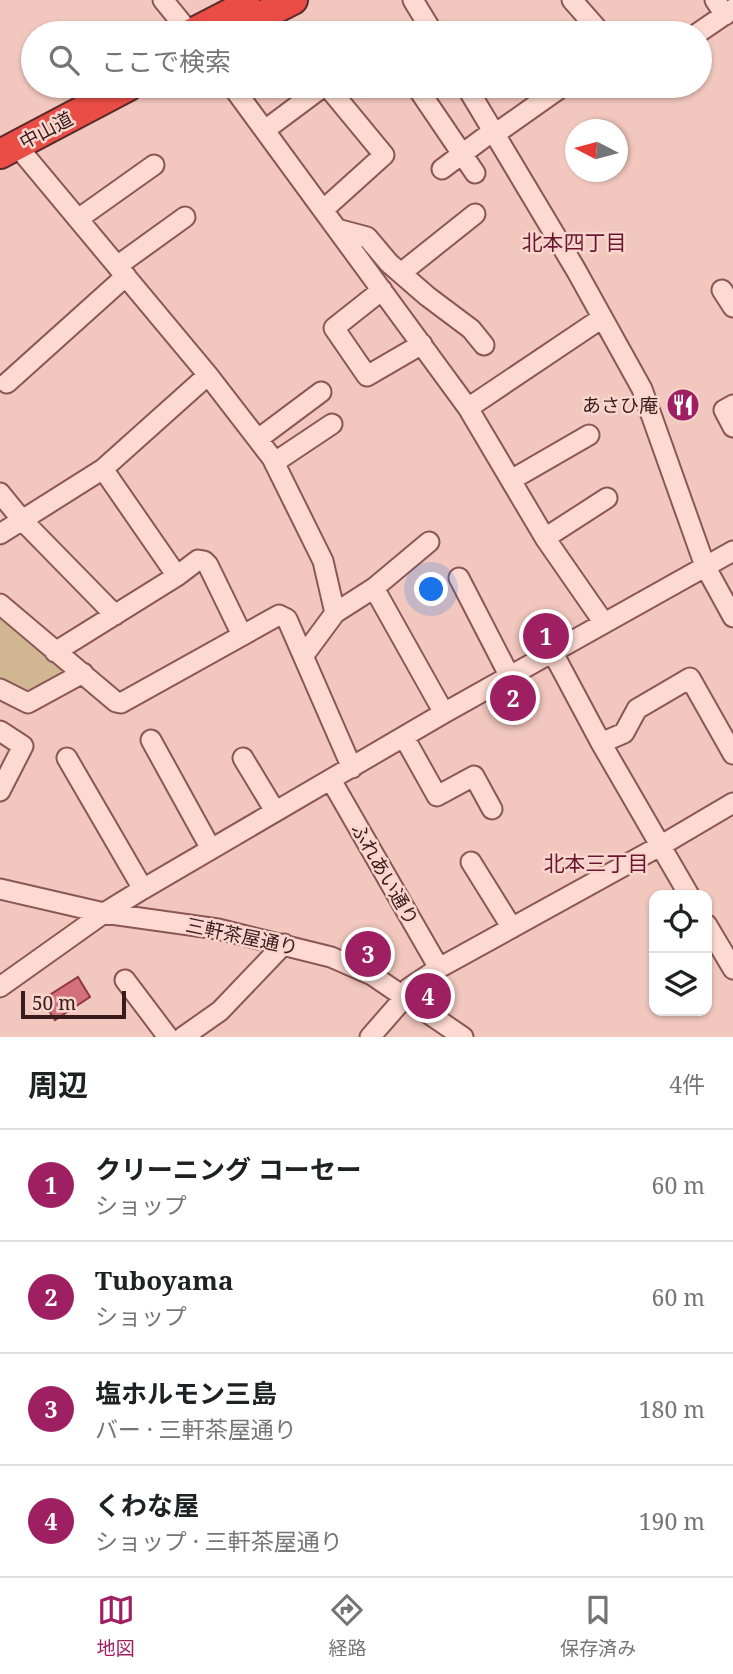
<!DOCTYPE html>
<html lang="ja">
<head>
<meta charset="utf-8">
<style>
  :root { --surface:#fff; --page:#f2f2f2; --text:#202124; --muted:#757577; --line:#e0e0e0; --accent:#9f2062 }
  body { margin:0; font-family:"Noto Serif","Noto Sans JP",serif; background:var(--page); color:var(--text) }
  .controls { position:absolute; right:21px; bottom:21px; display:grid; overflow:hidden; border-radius:14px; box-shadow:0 2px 5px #0004 }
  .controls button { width:63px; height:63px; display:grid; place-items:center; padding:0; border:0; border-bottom:2px solid var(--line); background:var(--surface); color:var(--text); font:35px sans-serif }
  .compass { position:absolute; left:565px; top:119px; width:63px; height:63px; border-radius:50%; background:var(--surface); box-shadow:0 2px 5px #0004; rotate:276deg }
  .scale { position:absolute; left:21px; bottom:18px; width:105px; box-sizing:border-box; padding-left:7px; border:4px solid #391b1c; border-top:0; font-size:19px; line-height:24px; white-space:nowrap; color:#391b1c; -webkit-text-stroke:5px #f8d6ce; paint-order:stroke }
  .you { position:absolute; left:432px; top:590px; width:24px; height:24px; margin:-18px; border:5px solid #fff; border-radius:50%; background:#1a73e8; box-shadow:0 0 0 10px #1a73e833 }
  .badge { display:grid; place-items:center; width:46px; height:46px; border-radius:50%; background:var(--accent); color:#fff; font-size:23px; font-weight:700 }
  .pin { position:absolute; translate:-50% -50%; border:4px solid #fff; box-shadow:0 2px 7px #0006 }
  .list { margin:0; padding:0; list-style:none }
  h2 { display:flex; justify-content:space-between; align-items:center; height:91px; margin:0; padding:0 28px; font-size:30px }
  h2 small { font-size:23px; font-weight:400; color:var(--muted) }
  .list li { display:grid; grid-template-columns:46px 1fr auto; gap:21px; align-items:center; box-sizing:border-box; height:112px; padding:0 28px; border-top:2px solid var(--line) }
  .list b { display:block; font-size:26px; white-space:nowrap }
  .list p { margin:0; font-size:23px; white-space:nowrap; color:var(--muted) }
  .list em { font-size:23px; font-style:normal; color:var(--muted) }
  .icon { flex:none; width:38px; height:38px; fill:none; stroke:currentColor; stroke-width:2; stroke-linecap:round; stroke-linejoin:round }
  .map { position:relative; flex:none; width:733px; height:1037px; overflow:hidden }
  .search { position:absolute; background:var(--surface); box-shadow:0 2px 5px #0004; left:21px; right:21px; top:21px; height:77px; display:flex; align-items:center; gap:18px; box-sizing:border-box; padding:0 24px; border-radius:38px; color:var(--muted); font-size:26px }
  .sheet { height:539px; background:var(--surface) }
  nav { display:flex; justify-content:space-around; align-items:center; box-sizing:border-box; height:98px; border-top:2px solid var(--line); background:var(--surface); font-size:19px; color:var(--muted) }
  nav a { display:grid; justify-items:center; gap:4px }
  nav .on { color:var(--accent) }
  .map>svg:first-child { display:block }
  .green { fill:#d0b791 }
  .building { fill:#d3707a; stroke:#8c3943; stroke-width:2 }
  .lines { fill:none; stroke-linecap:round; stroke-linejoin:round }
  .minor-casing { stroke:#8b5655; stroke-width:23 }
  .highway-casing { stroke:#582a2c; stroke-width:32 }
  .minor { stroke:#fcd9d1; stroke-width:19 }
  .highway { stroke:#e94d46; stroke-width:28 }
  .labels { text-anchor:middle; stroke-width:5; stroke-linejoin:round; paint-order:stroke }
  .street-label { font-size:19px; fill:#391b1c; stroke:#f8d6ce }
  .poi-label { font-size:19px; fill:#391b1c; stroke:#f8d6ce; text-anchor:end }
  .neighbourhood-label { font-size:21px; fill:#691730; stroke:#f8d6ce }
</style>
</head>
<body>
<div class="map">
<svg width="733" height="1037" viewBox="0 0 733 1037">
  <rect width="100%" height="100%" fill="#f1c7be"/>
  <!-- green -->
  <path class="green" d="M 0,617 L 63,669 L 62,676 L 32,694 L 0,680 Z"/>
  <!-- building -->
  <path class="building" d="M 78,977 L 90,997 L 55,1020 L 43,1002 L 50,998 L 48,996 Z"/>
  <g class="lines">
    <defs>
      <path id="minor" d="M 163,0 L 190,33
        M 413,0 L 433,33
        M 572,0 L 601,33
        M 715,0 L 725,15
        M 698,33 L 733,9
        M 232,86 L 468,408 L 545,538 L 604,623
        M 416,86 L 475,173
        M 466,86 L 576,270 L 642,389 L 705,566 L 733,617
        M 265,130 L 324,86
        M 495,134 L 563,86
        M 17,146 L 208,375 L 272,458 L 323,561 L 335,613
        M 442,169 L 493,131
        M 323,210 L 384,155 L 327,86
        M 78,219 L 154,165
        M 337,229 L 367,237 L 389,263 L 427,296 L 471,329 L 484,345
        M 117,266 L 185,217
        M 401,273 L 475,214
        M 382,290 L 334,328 L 367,376 L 422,344
        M 722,290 L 733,307
        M 7,383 L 126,276
        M 733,405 L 724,410 L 733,427
        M 468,408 L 602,318
        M 258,439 L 321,392
        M 275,462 L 332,424
        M 103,469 L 208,375
        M 511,480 L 589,435
        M 0,493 L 22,520 L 115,615
        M 0,534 L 103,469 L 177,576
        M 545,538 L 607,498
        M 459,578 L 510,677
        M 374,588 L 444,713
        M 0,604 L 116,702 L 121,703 L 279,615 L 287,619 L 352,768
        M 55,652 L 177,576 L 198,560 L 204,561 L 208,565 L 242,635
        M 553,653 L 601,743 L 689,895
        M 304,655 L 335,613 L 374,588 L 429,542
        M 0,689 L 28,703 L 83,673
        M 0,731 L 23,746 L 0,791
        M 404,737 L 437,796 L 474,776 L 492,809
        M 151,740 L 211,849
        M 601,743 L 624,733 L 637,709 L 690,678 L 733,754
        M 67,758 L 143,889
        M 243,758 L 275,811
        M 331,780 L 439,968
        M 471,862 L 512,928
        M 0,889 L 104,913 L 218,929 L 331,957 L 372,975 L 463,1037
        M 707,925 L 733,969
        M 125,980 L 168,1037
        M 0,987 L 104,913 L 143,889 L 444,713 L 733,551
        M 183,1037 L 220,1011 L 284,944
        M 370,1037 L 405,997 L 409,988 L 439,968 L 660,846 L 733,803"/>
      <path id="highway" d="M 192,33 L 246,5
        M 228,33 L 293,0
        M 0,154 L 129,86"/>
    </defs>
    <!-- minor casing -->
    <use href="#minor" class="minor-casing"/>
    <!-- highway casing -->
    <use href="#highway" class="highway-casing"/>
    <!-- minor -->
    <use href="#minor" class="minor"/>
    <!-- highway -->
    <use href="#highway" class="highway"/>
  </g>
  <!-- icons -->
  <defs>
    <symbol id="restaurant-disc" viewBox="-11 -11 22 22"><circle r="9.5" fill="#9f2062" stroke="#f8d6ce"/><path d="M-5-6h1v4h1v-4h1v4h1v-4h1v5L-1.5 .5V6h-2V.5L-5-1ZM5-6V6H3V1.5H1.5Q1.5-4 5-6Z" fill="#fff"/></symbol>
  </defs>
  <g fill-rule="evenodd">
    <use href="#restaurant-disc" x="664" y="386" width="38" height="38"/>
  </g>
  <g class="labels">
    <!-- street labels -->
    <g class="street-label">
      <text transform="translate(46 130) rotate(-28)" y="7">中山道</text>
      <text transform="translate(385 874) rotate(60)" y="7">ふれあい通り</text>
      <text transform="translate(242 936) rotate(12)" y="7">三軒茶屋通り</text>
    </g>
    <!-- poi labels -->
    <g class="poi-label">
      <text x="658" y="412">あさひ庵</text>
    </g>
    <!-- neighbourhood labels -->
    <g class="neighbourhood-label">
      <text x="574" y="250">北本四丁目</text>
      <text x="596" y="871">北本三丁目</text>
    </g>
  </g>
</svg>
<div class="controls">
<button><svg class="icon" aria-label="locate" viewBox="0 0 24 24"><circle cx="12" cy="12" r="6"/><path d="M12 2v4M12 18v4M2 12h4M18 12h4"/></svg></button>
<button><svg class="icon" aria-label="layers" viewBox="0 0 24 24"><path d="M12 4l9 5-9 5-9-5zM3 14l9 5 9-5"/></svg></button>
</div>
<svg class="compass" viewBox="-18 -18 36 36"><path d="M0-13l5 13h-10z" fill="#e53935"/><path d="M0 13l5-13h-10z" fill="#757577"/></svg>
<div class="scale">50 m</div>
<div class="you"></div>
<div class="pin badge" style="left:546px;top:636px">1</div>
<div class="pin badge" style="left:513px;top:698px">2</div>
<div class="pin badge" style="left:368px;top:954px">3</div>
<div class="pin badge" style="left:428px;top:996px">4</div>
<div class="search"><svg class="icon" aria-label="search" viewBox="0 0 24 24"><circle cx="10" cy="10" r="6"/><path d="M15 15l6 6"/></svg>ここで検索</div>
</div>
<section class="sheet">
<h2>周辺<small>4件</small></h2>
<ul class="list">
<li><span class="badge">1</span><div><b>クリーニング コーセー</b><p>ショップ</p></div><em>60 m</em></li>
<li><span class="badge">2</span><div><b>Tuboyama</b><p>ショップ</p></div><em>60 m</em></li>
<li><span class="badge">3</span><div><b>塩ホルモン三島</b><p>バー · 三軒茶屋通り</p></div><em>180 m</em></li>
<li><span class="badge">4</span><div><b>くわな屋</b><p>ショップ · 三軒茶屋通り</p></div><em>190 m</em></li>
</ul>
</section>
<nav>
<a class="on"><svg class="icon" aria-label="map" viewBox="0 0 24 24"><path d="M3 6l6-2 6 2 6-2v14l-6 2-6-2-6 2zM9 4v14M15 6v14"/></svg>地図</a>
<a><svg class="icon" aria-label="directions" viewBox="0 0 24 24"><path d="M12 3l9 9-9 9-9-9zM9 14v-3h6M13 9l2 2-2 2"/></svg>経路</a>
<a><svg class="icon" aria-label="saved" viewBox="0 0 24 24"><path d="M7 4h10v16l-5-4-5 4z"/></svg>保存済み</a>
</nav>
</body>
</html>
